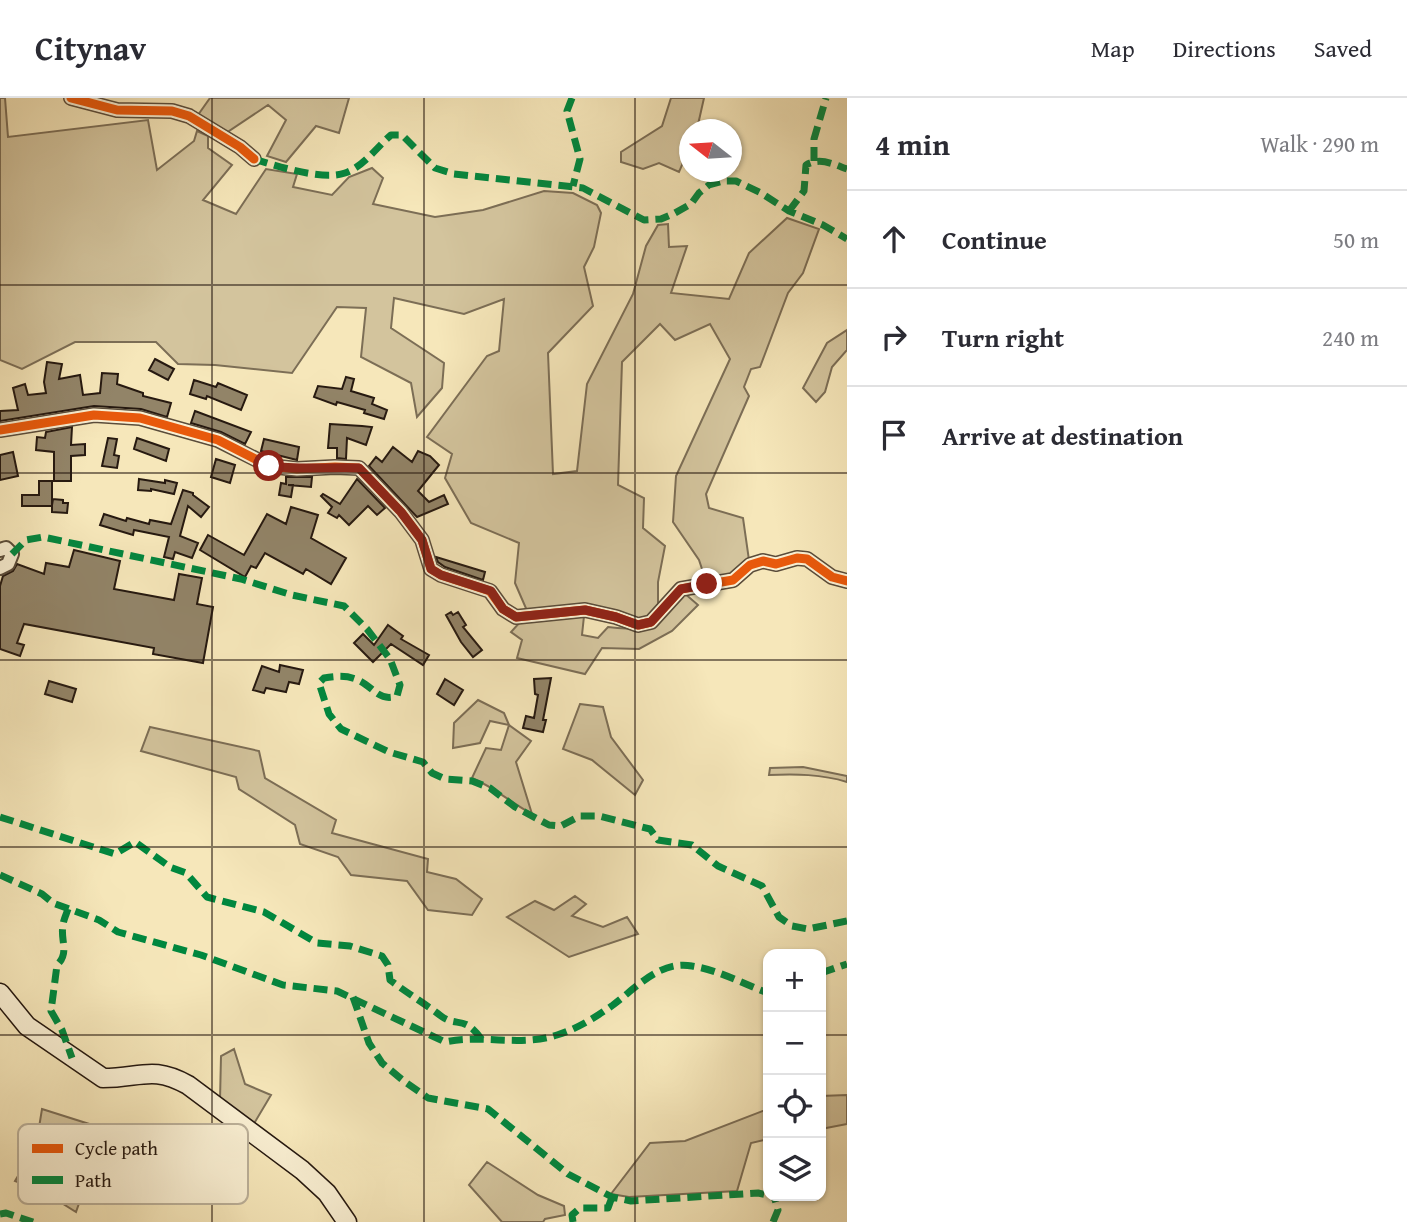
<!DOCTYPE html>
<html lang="en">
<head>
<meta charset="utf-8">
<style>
  :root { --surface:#fff; --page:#f2f2f3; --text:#2b2b33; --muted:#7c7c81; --line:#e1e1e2 }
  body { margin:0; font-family:"Gentium Book Plus",serif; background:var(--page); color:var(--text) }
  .controls { position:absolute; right:21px; bottom:21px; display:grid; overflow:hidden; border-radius:14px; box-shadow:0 2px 5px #0004 }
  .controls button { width:63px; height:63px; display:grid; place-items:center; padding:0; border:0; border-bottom:2px solid var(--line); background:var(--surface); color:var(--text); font:35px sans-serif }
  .compass { position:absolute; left:679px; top:21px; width:63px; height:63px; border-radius:50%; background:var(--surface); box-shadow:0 2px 5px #0004; rotate:287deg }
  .stop { position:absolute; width:21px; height:21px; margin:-16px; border:5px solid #8f2418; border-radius:50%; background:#fff }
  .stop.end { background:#8f2418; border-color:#fff; box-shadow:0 2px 7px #0008 }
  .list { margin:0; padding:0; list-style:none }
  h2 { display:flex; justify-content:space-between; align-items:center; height:91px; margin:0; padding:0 28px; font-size:30px }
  h2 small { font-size:23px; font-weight:400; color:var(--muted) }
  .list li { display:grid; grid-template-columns:46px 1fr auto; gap:21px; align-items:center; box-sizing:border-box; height:98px; padding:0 28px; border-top:2px solid var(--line) }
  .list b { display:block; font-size:26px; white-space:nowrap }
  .list em { font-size:23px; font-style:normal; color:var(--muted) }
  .icon { flex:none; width:38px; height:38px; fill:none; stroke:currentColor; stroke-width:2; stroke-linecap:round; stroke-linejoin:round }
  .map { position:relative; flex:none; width:847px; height:1124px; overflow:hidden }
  header { display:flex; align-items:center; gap:42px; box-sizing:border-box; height:98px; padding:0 35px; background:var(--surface); border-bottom:2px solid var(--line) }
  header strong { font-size:33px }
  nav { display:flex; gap:38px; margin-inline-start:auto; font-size:24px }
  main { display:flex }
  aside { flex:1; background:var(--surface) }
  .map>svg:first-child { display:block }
  .green { fill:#d3c49d; stroke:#7c6e56; stroke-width:2 }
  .building { fill:#928468; stroke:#261910; stroke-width:2 }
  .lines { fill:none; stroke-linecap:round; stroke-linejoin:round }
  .minor-casing { stroke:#5a4c3a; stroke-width:16 }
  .secondary-casing { stroke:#261910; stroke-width:21 }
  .minor { stroke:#f9efd2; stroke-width:12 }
  .secondary { stroke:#f9efd2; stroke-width:18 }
  .quiet { stroke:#00873e; stroke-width:7; stroke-dasharray:14 7; stroke-linecap:butt }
  .cycleway-casing { stroke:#f9efd2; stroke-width:13 }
  .cycleway { stroke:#e8590c; stroke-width:9 }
  .route { stroke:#8f2418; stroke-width:9 }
  .grid { fill:none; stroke:#261910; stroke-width:2; stroke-opacity:0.55 }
  .key { fill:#f9efd2; stroke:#baaf98; stroke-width:2 }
  .key-label { font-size:19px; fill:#261910 }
</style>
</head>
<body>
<header>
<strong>Citynav</strong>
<nav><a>Map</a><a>Directions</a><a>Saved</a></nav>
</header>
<main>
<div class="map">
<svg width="847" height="1124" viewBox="0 0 847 1124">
  <rect width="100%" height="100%" fill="#f6e7ba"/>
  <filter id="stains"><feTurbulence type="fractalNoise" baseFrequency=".00286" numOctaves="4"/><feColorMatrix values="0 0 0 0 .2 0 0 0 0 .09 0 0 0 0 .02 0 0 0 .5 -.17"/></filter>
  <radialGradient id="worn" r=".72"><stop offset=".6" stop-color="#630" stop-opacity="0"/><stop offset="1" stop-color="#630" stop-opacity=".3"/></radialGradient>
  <!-- green -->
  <path class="green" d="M 0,0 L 5,0 L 8,39 L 148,22 L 157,72 L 194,43 L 197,33 L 208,38 L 208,50 L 232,67 L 203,102 L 236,116 L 266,71 L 297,76 L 293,89 L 332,97 L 349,79 L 372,70 L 383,80 L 373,106 L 435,119 L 483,112 L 544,93 L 573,95 L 597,107 L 601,115 L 594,149 L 584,169 L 593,208 L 548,255 L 553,376 L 577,373 L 587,286 L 633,196 L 646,148 L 658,127 L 668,126 L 669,149 L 687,148 L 671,195 L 729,201 L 749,155 L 787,120 L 819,131 L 803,175 L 788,195 L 760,269 L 751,271 L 744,289 L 749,298 L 706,396 L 709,410 L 743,420 L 749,462 L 728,479 L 705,480 L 699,462 L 673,424 L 676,378 L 730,261 L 710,226 L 675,242 L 660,226 L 622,264 L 618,387 L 644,400 L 643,430 L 665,448 L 658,484 L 658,510 L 647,520 L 637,524 L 614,515 L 528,515 L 515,485 L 519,445 L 471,425 L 445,380 L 452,356 L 427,339 L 487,258 L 499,253 L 504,201 L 464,216 L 394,200 L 391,230 L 444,265 L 442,290 L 417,319 L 411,285 L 361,259 L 366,210 L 337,209 L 292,275 L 215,267 L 178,266 L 156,244 L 75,244 L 22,271 L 0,262 Z
    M 210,0 L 349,0 L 339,35 L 316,28 L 286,64 L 267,58 L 286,22 L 268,7 L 226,35 L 198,17 Z
    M 671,0 L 704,0 L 697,31 L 690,32 L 689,51 L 679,74 L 659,65 L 643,71 L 621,64 L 621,54 L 662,28 Z
    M 847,232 L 847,252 L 832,269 L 825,294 L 816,304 L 803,290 L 827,245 Z
    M 683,494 L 698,507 L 672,533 L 639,551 L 602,550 L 585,576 L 517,560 L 522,542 L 511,534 L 521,523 L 568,516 L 584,518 L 582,537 L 598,540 L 608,529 C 651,535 654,523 683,494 Z
    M 478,602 L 504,615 L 509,627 L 531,643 L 516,664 L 532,716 C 511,705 494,689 472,680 L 486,650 L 501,652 L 509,627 L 490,623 L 480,645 L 453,650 L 454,625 Z
    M 580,606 L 603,609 L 611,639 L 643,682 L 635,697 L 592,662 L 563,651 Z
    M 150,629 L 259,653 L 265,680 L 336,722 L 332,735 L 428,761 L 427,774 L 456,781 L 482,801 L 472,817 L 428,812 L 407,783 L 351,777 L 338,759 L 300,746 L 295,727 L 239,691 L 236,679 L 141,653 Z
    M 803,669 L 847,678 L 847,684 C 821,676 796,676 769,677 L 770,670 Z
    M 575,798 L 586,806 L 572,818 L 603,829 L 627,819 L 638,836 L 569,859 L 507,819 L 535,803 L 554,812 Z
    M 234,951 L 245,986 L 271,997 L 252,1029 L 220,1002 L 221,958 Z
    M 847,997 L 847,1026 L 821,1031 L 821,998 Z
    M 42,1011 L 105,1031 L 76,1114 L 44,1094 L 15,1083 L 36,1048 Z
    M 768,1011 L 768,1041 L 751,1045 L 737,1093 L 629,1099 L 611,1096 L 650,1045 L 685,1043 Z
    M 487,1064 L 538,1097 L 564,1108 L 565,1117 L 545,1121 L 543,1124 L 502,1124 L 469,1087 Z"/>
  <!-- building -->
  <path class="building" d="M 155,261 L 174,271 L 168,282 L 149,272 Z
    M 47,264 L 62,266 L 59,281 L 80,277 L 83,297 L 100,295 L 102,275 L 118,276 L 117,286 L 143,295 L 143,298 L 171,305 L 167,319 L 141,311 L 94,308 L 0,323 L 0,313 L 18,312 L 13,290 L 25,286 L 28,297 L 46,295 L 44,284 Z
    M 346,279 L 354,281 L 351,293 L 374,300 L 372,306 L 387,312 L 384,321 L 364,315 L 365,312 L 337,304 L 336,307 L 314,299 L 318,288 L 342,291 Z
    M 194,282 L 216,289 L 218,285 L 247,297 L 241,312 L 207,298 L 206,301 L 190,296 Z
    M 195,313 L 251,334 L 245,346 L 221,334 L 191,325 Z
    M 330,326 L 362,328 L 372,329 L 366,347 L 347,340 L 346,361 L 337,360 L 337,350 L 328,350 Z
    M 72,329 L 71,347 L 85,346 L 85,357 L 71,358 L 71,383 L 54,383 L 54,354 L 36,352 L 37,339 L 45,340 L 46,334 Z
    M 108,340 L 117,341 L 114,357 L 119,358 L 117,370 L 102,368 Z
    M 137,340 L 169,351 L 166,363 L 134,351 Z
    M 264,341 L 299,349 L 297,362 L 261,353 Z
    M 393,349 L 412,364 L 418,353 L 430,358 L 439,367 L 418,393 L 429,404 L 444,397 L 448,406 L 417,419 L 369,368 L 376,359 L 382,364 Z
    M 13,354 L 18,378 L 0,382 L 0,357 Z
    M 216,361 L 235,367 L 230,385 L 211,379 Z
    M 286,379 L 312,379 L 311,389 L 288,387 L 293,387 L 291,399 L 279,397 L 281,385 L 286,386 Z
    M 139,381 L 165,385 L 165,382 L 177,385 L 174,396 L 151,391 L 151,393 L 138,392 Z
    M 357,381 L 385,410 L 377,417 L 368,408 L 349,427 L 339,417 L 337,420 L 328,415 L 332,409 L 321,398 L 323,396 L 340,406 Z
    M 39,383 L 52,383 L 52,407 L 53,401 L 63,402 L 63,405 L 68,405 L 67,415 L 52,414 L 52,408 L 22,408 L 22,397 L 39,397 Z
    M 183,392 L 193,395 L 193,397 L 209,409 L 201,419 L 188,408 L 180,438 L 198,445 L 192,460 L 175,454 L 173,461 L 164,459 L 169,439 L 134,432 L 133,437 L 100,427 L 104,416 L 126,423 L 127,420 L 149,426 L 150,422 L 171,426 Z
    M 291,409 L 318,417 L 311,440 L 346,460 L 331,486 L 306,471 L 303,476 L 265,455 L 256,470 L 251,468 L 245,479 L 200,452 L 208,437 L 244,457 L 267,416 L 286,426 Z
    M 74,452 L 120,463 L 114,491 L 174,502 L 179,476 L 202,480 L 197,506 L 213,509 L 203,565 L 153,556 L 154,550 L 24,526 L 17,545 L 24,547 L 20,558 L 0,551 L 0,488 L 3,478 L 13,473 L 17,466 L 44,476 L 46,465 L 69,469 Z
    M 436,459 L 485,474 L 483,482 L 445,469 L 438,464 Z
    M 451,514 L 453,517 L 458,514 L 466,527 L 463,529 L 482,552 L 473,559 L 461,544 L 446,517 Z
    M 388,527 L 403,538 L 401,541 L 429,557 L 423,567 L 391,546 L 373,564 L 354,545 L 363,536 L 374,547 Z
    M 280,567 L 303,572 L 299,586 L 289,584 L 286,594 L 266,590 L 264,595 L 253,592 L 262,568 L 279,574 Z
    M 551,580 L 543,622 L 546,622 L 543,634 L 523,630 L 526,618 L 534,620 L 538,597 L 535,596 L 534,581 Z
    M 445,581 L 463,592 L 454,607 L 437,596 Z
    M 49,583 L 76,591 L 72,604 L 45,596 Z"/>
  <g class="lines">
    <defs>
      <path id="minor" d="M 71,0 L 117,12 L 172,13 L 189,18 L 240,49 L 254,61
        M 0,332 L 94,317 L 140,320 L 218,342 L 269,368 L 297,371 L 335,369 L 359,370 L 401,414 L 422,442 L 431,471 L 441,477 L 490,493 L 503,511 L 516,519 L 585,512 L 616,519 L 638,527 L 651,524 L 681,491 L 733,482 L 750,467 L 763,463 L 776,466 L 797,460 L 807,461 L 832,479 L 847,483
        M 0,452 L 6,450 L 12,456 L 8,466 L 0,470"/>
      <path id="secondary" d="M 0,895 L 27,928 L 103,980 C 141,980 152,967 188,987 L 302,1072 L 327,1095 L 347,1124"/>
    </defs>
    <!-- minor casing -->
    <use href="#minor" class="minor-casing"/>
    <!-- secondary casing -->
    <use href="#secondary" class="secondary-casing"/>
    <!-- minor -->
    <use href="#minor" class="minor"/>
    <!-- secondary -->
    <use href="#secondary" class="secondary"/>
    <!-- quiet -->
    <path class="quiet" d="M 572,0 L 567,13 L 580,61 L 573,88
      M 254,61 C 277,68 322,83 345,75 C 363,69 377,49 391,37 L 402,37 L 435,70 L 454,76 L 583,90 L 644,122 L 661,121 L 675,115 L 691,106 L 699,95 L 709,87 L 723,83 L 736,83 L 761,95 L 789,113 L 823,127 L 847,141
      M 814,63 L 814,41 L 826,0
      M 789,113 L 804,93 L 806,67 C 820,59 833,66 847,71
      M 12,456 L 26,442 L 43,439 L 241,481 L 292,497 L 344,508 L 367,531 L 390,561 L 400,587 L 397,598 C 378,604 374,589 358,582 C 347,577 335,578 324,580 L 319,585 L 329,616 L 341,631 L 389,654 L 423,664 L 432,675 L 445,681 L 472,683 L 490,690 L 515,709 L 549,727 L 561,728 L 580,718 L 599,718 L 650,731 L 658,742 L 692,747 L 718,768 L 762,788 L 779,819 L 792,828 L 808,831 L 847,823
      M 0,719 L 115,756 L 135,744 L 170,769 L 186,775 L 207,799 L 264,814 L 317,845 L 350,848 L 382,858 L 388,867 L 390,882 C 407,895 424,905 441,918 C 457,930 464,916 482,942
      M 0,777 L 42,796 L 53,805 L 99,822 L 118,834 L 201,857 L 283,887 L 337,893 L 445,944 C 482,936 520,949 557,937 C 577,931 596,919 613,907 C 636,890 660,862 692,868 C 719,872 743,886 768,895
      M 68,811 C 66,817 63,823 63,828 C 60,842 70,855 57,867 L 51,913 L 62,932 L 72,960
      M 821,875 L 847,866
      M 353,899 L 369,945 L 382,965 L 405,984 L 428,1000 L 488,1011 L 568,1076 L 612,1099 L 631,1103 L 758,1095 L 768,1097
      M 0,1116 L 6,1115 L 33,1124
      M 573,1124 L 572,1117 L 580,1110 L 608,1110 L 612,1099
      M 773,1124 L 778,1112 L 774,1098"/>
    <defs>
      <path id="cycleway" d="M 71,0 L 117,12 L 172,13 L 189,18 L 240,49 L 254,61
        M 0,332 L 94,317 L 140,320 L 218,342 L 269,368 L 297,371 L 335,369 L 359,370 L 401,414 L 422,442 L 431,471 L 441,477 L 490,493 L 503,511 L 516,519 L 585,512 L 616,519 L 638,527 L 651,524 L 681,491 L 733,482 L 750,467 L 763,463 L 776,466 L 797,460 L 807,461 L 832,479 L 847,483"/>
    </defs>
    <!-- cycleway casing -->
    <use href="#cycleway" class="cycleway-casing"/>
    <!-- cycleway -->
    <use href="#cycleway" class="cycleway"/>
  </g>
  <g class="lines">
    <!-- route -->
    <path class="route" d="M 269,368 C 299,372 328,369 359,370 L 401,414 L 422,442 L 431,471 L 441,477 L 491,493 L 503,511 L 516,519 L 585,512 L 616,519 L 638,527 L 651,524 L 681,491 L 707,486"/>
  </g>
  <!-- grid -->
  <path class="grid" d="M 212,0 L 212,1124M 424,0 L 424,1124M 635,0 L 635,1124M 0,187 L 847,187M 0,375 L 847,375M 0,562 L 847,562M 0,749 L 847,749M 0,937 L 768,937M 821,937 L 847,937"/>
  <!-- legend -->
  <rect x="18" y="1026" width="230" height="80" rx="10" class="key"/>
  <rect x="32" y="1046" width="31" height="9" fill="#e8590c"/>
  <rect x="32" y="1078" width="31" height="8" fill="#00873e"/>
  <g class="key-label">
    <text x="75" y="1057">Cycle path</text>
    <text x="75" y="1089">Path</text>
  </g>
  <rect width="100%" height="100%" filter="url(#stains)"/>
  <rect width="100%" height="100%" fill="url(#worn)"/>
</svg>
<div class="controls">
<button>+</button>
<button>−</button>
<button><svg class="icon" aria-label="locate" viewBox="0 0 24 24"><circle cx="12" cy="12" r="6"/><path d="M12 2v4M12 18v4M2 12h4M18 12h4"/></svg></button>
<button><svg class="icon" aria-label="layers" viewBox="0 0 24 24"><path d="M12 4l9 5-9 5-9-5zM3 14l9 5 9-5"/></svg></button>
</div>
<svg class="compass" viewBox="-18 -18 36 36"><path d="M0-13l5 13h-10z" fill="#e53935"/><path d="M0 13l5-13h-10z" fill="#7c7c81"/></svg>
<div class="stop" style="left:269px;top:368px"></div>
<div class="stop end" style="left:707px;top:486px"></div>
</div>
<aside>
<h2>4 min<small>Walk · 290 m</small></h2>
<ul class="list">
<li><svg class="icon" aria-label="ahead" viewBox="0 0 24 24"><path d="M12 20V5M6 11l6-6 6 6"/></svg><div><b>Continue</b></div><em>50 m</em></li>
<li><svg class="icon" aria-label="right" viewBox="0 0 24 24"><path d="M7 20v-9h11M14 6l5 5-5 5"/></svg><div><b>Turn right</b></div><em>240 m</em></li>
<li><svg class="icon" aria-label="arrive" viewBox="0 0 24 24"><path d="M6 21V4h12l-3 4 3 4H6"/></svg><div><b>Arrive at destination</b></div></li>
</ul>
</aside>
</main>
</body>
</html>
